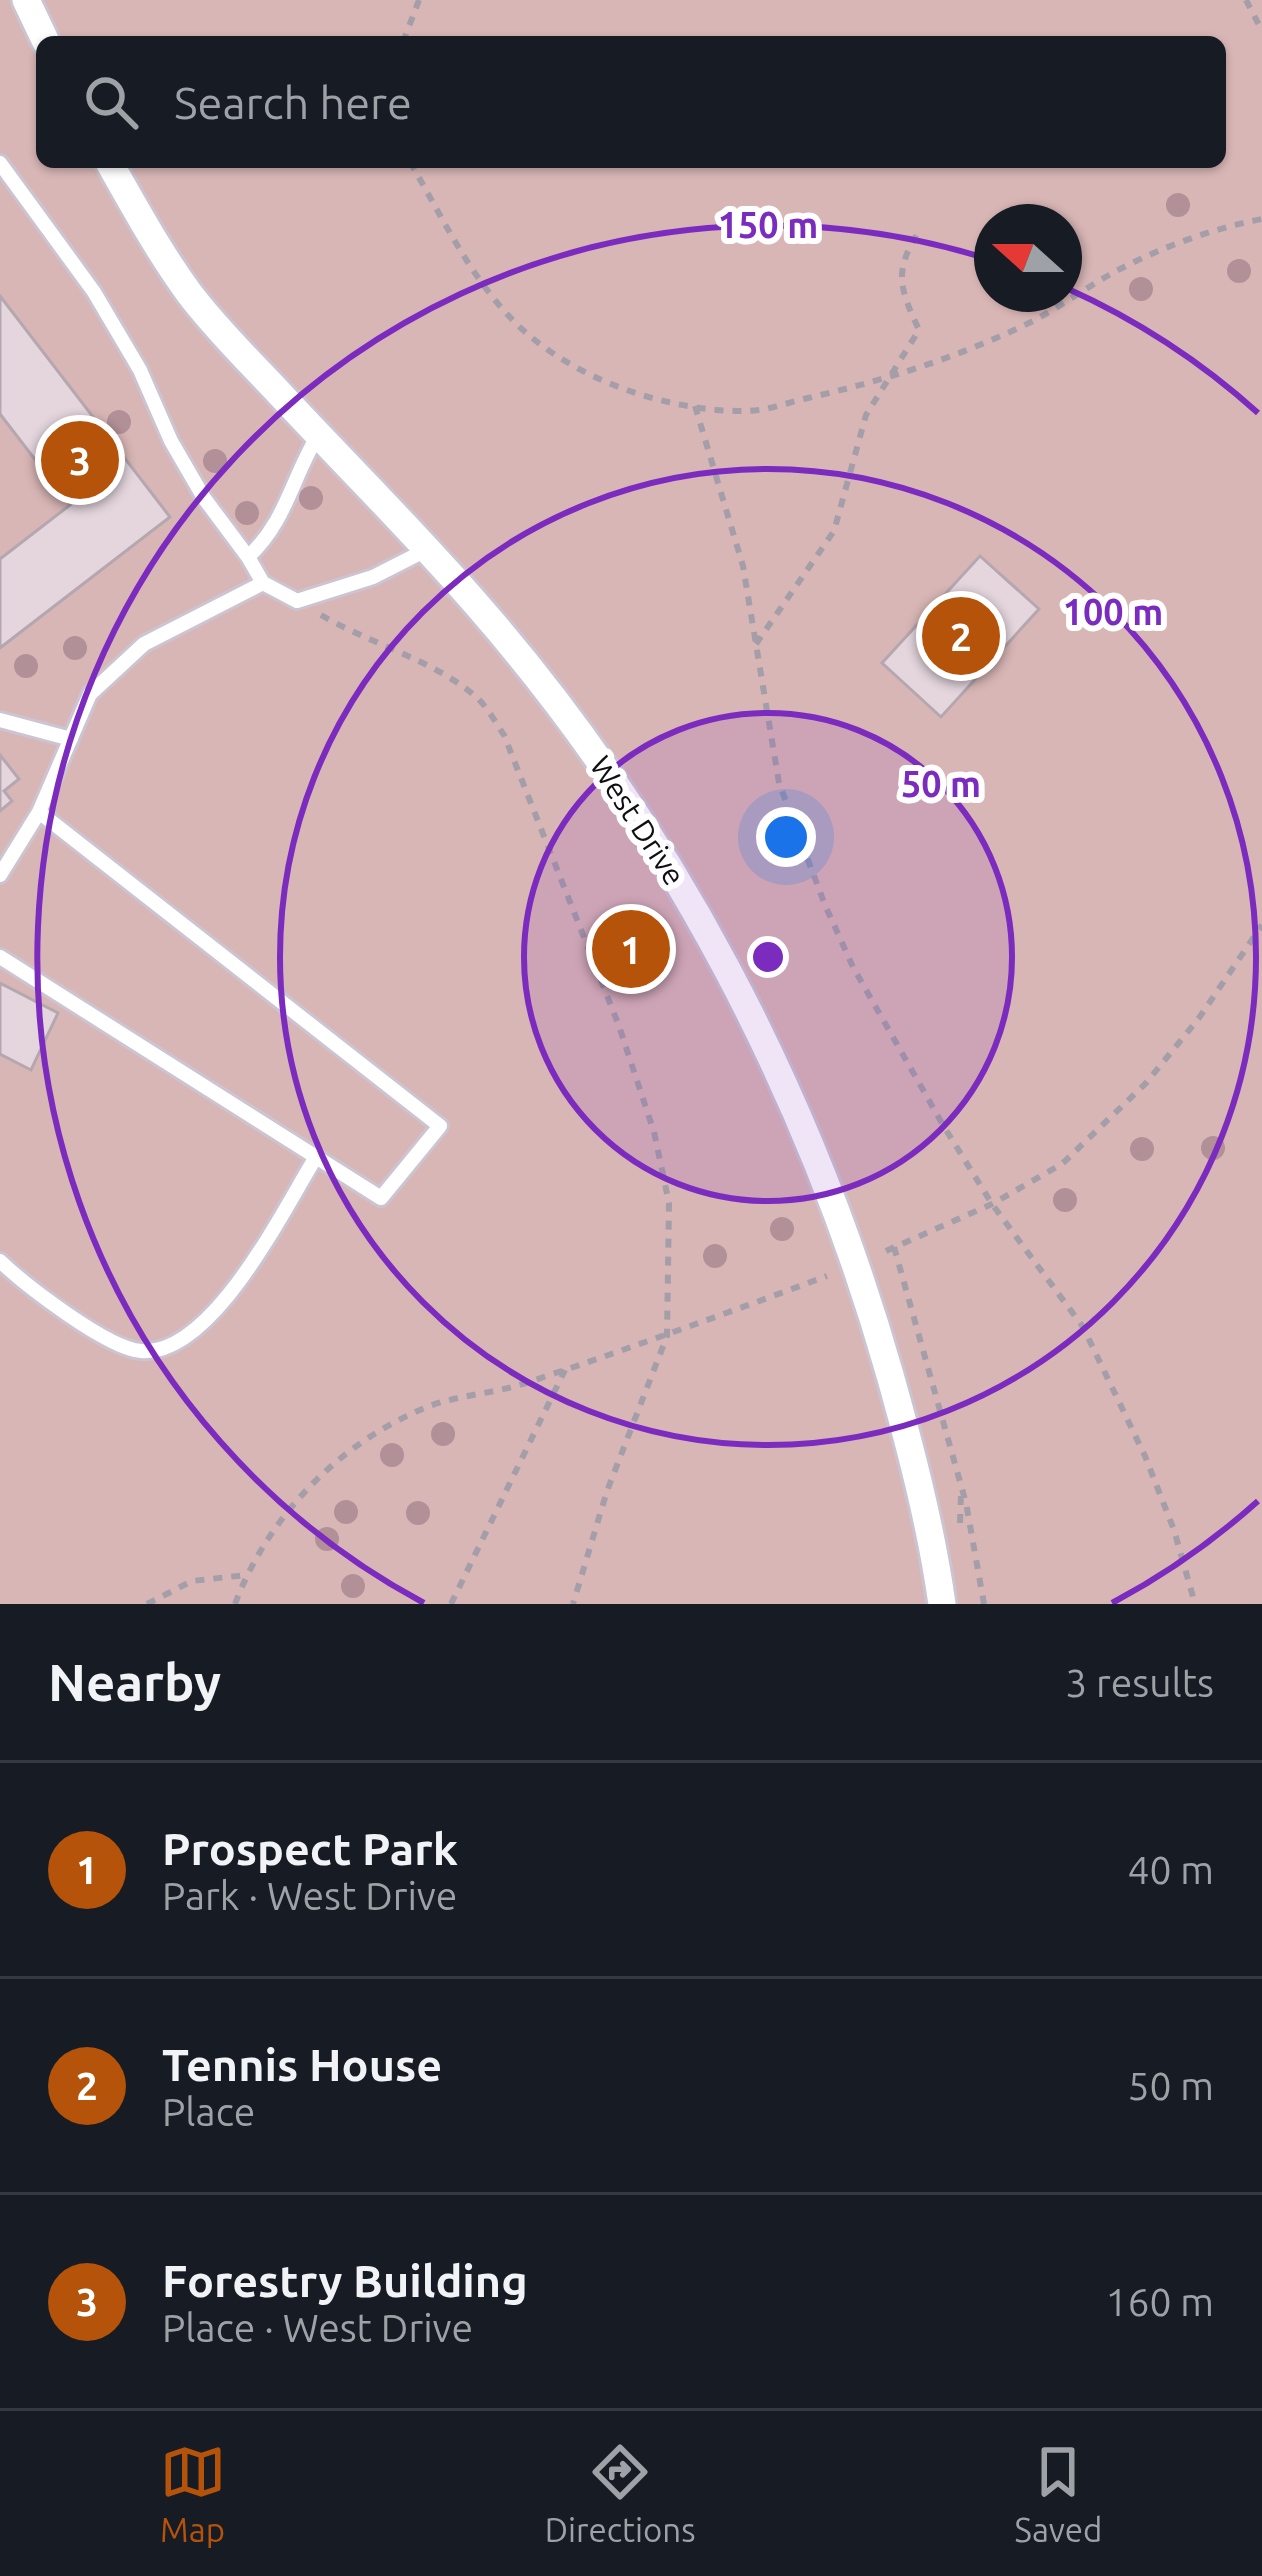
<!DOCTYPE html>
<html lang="en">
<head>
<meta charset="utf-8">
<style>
  :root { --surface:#171b24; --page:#20242c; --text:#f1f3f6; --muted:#9ea1a6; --line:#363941; --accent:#b45309 }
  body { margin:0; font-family:Ubuntu,sans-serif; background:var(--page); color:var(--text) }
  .compass { position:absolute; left:974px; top:204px; width:108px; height:108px; border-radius:50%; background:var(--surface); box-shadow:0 3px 9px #0004; rotate:291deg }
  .you { position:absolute; left:786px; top:837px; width:42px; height:42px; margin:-30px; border:9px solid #fff; border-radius:50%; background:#1a73e8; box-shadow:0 0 0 18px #1a73e833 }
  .badge { display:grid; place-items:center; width:78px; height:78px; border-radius:50%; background:var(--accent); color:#fff; font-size:39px; font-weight:700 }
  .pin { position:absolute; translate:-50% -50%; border:6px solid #fff; box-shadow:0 3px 12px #0006 }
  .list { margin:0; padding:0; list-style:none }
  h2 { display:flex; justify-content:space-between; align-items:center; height:156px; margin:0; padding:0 48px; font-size:51px }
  h2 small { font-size:39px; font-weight:400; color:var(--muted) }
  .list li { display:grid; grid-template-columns:78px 1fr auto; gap:36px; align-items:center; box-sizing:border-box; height:216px; padding:0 48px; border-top:3px solid var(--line) }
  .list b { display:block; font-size:45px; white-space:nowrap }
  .list p { margin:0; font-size:39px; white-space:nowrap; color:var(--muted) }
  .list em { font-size:39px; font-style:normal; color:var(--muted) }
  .icon { flex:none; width:66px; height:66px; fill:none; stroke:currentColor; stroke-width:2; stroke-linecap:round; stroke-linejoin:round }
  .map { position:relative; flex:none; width:1262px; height:1604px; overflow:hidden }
  .search { position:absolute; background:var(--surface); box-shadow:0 3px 9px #0004; left:36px; right:36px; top:36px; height:132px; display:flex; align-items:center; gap:30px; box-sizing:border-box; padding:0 42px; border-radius:18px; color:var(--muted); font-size:45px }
  .sheet { height:804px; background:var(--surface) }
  nav { display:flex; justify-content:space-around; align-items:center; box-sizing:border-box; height:168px; border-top:3px solid var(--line); background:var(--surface); font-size:33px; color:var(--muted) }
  nav a { display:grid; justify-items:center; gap:6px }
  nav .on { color:var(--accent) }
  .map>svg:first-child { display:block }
  .green { fill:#d9b6b6; fill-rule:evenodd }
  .building { fill:#e5d6de; stroke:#b5a7af; stroke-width:3 }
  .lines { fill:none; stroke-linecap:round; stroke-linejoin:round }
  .lane-casing { stroke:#ccc4d1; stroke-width:20 }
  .street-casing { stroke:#ccc4d1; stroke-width:33 }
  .path { stroke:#a49ea8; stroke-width:6; stroke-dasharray:9 9; stroke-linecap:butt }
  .lane { stroke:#fff; stroke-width:14 }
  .street { stroke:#fff; stroke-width:27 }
  .tree { fill:#b29098 }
  .ring { fill:none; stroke:#7b2cbf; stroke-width:6 }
  .labels { text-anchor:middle; stroke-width:12; stroke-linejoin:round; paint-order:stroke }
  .street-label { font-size:30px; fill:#110e13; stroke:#fff }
  .centre { fill:#7b2cbf; stroke:#fff; stroke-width:6 }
  .ring-label { font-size:36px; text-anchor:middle; font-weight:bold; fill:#7b2cbf; stroke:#fff; stroke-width:12; stroke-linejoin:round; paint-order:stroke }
</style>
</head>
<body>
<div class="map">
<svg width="1262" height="1604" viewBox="0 0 1262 1604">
  <rect width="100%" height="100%" fill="#f7effc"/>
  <!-- green -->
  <path class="green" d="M 0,0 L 1262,0 L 1262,1604 L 0,1604 ZM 42,42 L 1220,42 L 1220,162 L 42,162 ZM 992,222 L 1064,222 L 1064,294 L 992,294 Z"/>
  <!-- building -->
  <path class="building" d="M 0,296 L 170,517 L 0,648 L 0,559 L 70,505 L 0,414 Z
    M 980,556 L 1039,609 L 941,717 L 882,663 Z
    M 0,755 L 19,779 L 4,791 L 12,801 L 0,811 Z
    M 0,983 L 58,1013 L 31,1070 L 0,1054 Z"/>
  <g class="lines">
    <defs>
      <path id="lane" d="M 0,163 L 94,292 L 140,370 L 171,441 L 204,498 L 248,557
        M 318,435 C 292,478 286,522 248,557 L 263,583 L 297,601 L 373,577 L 426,550
        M 0,720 L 71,739
        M 0,875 L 39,812 L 90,694 L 144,644 L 263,583
        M 0,957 L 381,1198 L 440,1126 L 39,812
        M 0,1261 C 25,1285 108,1349 141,1351 C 212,1357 283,1210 316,1157"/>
      <path id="street" d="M 26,0 L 46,42
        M 109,162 C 134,206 159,252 189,293 C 216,329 250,362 280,394 C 346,465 415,533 478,606 C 671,827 810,1094 890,1375 C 911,1450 931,1526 942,1604"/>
    </defs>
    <!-- lane casing -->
    <use href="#lane" class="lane-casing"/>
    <!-- street casing -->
    <use href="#street" class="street-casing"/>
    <!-- path -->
    <path class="path" d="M 1246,0 L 1262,31
      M 403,42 L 419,0
      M 410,162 C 440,213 467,271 508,315 C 563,376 664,412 746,411 C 766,411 789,402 808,398 C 886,380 959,357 1031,322 C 1058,308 1083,290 1109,275 C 1156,249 1210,229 1262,219
      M 695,406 L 743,566 L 779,783 L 825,905 L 853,967 L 943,1125 L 992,1204 L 1083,1327 L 1145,1456 L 1174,1530 L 1195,1604
      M 321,615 C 370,644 432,659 475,696 C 487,706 495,722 504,735 L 619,1026 L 654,1132 L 669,1203 L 667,1336 L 607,1491 L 573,1604
      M 756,644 L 834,531 L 866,415 L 919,330 C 898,285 894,270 921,228
      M 894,1247 L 966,1503 L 984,1604
      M 886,1251 L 992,1204 L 1062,1164 L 1146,1083 L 1199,1018 L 1262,925
      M 960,1523 L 961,1494
      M 147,1604 L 192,1581 L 246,1575
      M 235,1604 C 268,1516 340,1442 427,1407 C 455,1396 487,1394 516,1386 C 534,1381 551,1374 568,1369 C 655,1339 741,1308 827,1276
      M 451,1604 L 565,1370"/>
    <!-- lane -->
    <use href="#lane" class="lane"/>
    <!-- street -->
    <use href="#street" class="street"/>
  </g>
  <!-- trees -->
  <g class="tree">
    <circle cx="1178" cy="205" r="12"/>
    <circle cx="1239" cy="271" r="12"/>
    <circle cx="1141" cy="289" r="12"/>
    <circle cx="119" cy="422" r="12"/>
    <circle cx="215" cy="461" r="12"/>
    <circle cx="311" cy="498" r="12"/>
    <circle cx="247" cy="513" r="12"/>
    <circle cx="75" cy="648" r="12"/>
    <circle cx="26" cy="666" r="12"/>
    <circle cx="1213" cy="1148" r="12"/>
    <circle cx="1142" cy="1149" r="12"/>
    <circle cx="1065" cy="1200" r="12"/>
    <circle cx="782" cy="1229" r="12"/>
    <circle cx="715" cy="1256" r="12"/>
    <circle cx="443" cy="1434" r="12"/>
    <circle cx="392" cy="1455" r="12"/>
    <circle cx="346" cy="1512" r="12"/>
    <circle cx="418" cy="1513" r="12"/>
    <circle cx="327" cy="1539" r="12"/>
    <circle cx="353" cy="1586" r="12"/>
  </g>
  <!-- distance rings -->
  <circle cx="768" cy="957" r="244" fill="#7b2cbf" fill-opacity=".12"/>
  <g class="ring">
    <circle cx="768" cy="957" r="244"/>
    <circle cx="768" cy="957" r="488"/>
    <path d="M1258 1501A732 732 0 0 1 1112 1603M424 1603A732 732 0 0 1 988 259M1066 288A732 732 0 0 1 1258 413"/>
  </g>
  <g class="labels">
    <!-- street labels -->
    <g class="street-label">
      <text transform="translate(637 821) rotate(57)" y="10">West Drive</text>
    </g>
  </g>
  <circle cx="768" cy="957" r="18" class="centre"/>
  <g class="ring-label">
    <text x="768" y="238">150 m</text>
    <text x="1113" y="625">100 m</text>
    <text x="941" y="797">50 m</text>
  </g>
</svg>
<svg class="compass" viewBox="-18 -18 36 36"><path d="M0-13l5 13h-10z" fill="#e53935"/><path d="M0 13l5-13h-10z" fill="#9ea1a6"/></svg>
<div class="you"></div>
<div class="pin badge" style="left:631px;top:949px">1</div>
<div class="pin badge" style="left:961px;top:636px">2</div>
<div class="pin badge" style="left:80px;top:460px">3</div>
<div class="search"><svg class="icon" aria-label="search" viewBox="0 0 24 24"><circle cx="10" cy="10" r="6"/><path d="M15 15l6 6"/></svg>Search here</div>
</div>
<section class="sheet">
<h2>Nearby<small>3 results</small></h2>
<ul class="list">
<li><span class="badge">1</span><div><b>Prospect Park</b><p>Park · West Drive</p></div><em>40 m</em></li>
<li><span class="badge">2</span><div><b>Tennis House</b><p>Place</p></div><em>50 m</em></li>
<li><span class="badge">3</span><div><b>Forestry Building</b><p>Place · West Drive</p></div><em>160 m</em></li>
</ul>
</section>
<nav>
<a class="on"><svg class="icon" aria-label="map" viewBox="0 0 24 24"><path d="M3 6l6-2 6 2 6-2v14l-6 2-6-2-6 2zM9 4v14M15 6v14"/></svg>Map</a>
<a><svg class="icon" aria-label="directions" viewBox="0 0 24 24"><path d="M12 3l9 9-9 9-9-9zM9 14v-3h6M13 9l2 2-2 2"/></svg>Directions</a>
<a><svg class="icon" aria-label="saved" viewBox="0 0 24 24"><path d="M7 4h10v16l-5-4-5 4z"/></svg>Saved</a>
</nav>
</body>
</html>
